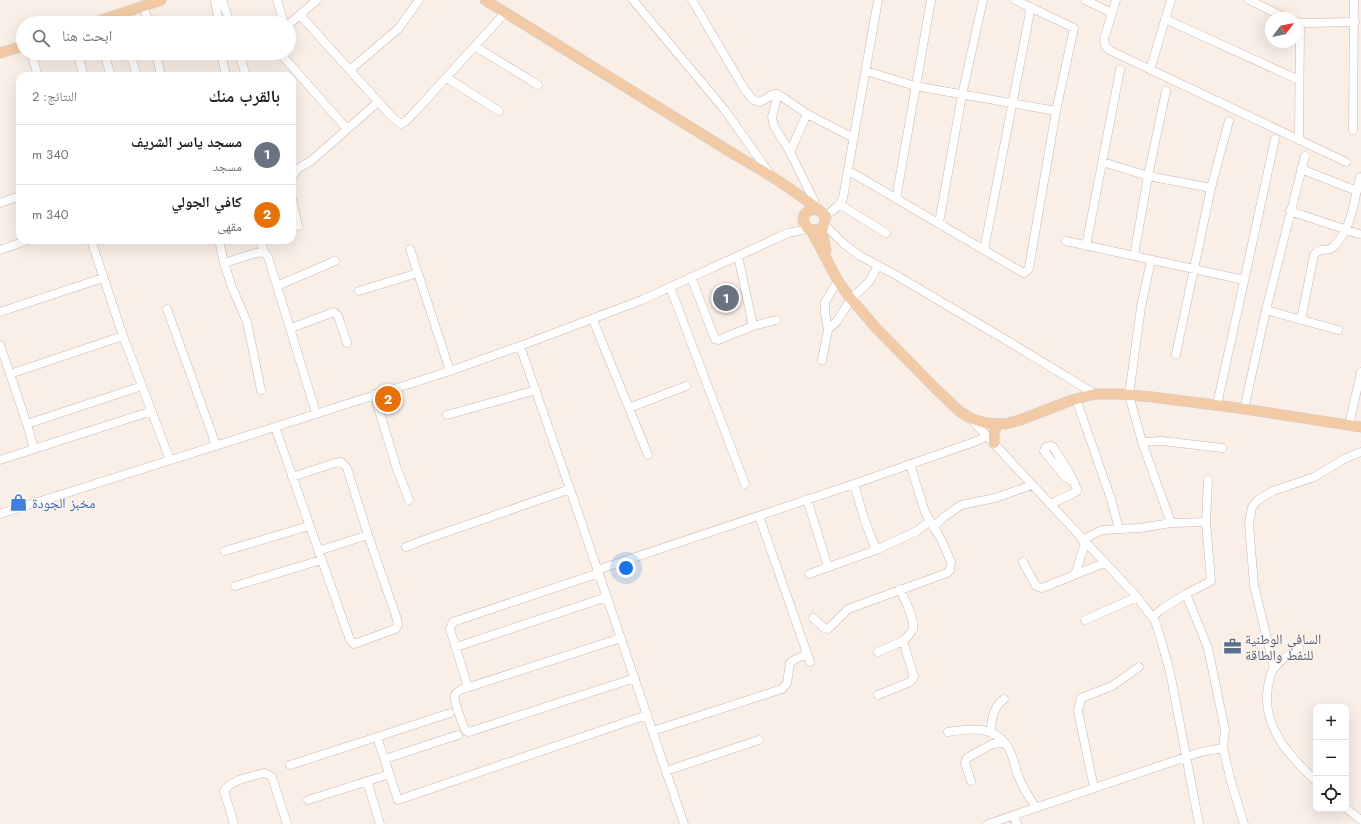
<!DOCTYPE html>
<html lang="ar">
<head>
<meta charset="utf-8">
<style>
  :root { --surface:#fff; --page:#f2f2f2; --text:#222; --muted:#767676; --line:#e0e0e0; --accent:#d76159 }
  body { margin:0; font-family:Jost,"Noto Naskh Arabic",sans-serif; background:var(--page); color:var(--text); direction:rtl }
  .controls { position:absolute; right:12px; bottom:12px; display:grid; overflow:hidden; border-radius:8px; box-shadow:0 4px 16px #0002 }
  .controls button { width:36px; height:36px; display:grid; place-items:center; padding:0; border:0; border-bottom:1px solid var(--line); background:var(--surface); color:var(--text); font:20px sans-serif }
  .compass { position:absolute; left:1265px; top:12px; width:36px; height:36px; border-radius:50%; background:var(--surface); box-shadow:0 4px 16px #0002; rotate:58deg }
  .you { position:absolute; left:626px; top:568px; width:14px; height:14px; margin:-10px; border:3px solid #fff; border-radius:50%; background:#1a73e8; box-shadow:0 0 0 6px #1a73e833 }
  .badge { display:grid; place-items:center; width:26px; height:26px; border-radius:50%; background:var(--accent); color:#fff; font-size:13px; font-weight:700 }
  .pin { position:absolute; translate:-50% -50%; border:2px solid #fff; box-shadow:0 1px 4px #0006 }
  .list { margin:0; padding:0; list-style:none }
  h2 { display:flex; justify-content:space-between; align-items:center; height:52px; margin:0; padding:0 16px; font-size:17px }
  h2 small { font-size:13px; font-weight:400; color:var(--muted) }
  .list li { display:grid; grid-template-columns:26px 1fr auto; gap:12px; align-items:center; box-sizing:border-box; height:60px; padding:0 16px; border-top:1px solid var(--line) }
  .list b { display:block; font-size:15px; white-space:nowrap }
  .list p { margin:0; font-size:13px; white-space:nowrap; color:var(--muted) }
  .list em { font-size:13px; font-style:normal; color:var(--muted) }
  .icon { flex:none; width:22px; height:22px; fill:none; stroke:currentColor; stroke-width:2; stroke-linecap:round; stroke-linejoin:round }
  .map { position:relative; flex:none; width:1361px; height:824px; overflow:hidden; direction:ltr }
  .search { position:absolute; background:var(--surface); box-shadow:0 4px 16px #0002; left:16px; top:16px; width:280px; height:44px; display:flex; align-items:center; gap:10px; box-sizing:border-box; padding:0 14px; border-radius:22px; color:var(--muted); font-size:15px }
  .panel { position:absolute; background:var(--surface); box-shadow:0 4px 16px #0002; left:16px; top:72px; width:280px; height:172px; border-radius:12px; direction:rtl }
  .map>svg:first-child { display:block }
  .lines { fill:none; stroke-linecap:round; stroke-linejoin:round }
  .minor-casing { stroke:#cbb6ae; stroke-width:9 }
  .major-casing { stroke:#d4ccca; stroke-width:11 }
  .minor { stroke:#fff; stroke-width:8 }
  .major { stroke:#f2caa6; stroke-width:10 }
  .labels { text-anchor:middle; stroke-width:3; stroke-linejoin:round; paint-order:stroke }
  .shop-label { font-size:14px; fill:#366cbe; stroke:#fdf4ed; text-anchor:start }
  .service-label { font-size:14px; fill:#4e5e75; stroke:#fdf4ed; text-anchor:start }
</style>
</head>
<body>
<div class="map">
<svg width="1361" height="824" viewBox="0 0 1361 824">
  <rect width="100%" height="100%" fill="#faefe7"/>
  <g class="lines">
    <defs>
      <path id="minor" d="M 215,0 L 219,23
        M 222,0 L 230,23
        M 277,0 L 284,23
        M 633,0 L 724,109 L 770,174
        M 692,0 L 745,90 L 753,100 L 760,102 L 774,94 L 778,94 L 807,114 L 854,138
        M 1085,0 L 1112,13
        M 1116,0 L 1104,39 L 1105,45 L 1109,50 L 1346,162
        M 1249,0 L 1286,18
        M 144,6 L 148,23
        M 118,15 L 121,23
        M 300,15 L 393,118 L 401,124 L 406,121 L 413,114 L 505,13
        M 1165,19 L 1299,80
        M 1296,22 L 1305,23 L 1355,22
        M 289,24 L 317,0
        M 476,47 L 538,85
        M 31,53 L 38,76
        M 77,53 L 84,76
        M 104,53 L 111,76
        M 130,53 L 137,76
        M 156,53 L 161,76
        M 221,53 L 226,76
        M 239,53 L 246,76
        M 280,53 L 347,129
        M 350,70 L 399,28 L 419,0
        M 1150,70 L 1171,0
        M 866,71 L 915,86 L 1056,111
        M 447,78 L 499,111
        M 778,94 L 772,117 L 774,126 L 790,152 L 819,211
        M 1353,130 L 1354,0
        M 1299,140 L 1300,23
        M 790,152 L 807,114
        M 1102,162 L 1148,176 L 1211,188
        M 1301,169 L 1357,191
        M 849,171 L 1020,271 L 1024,273 L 1027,271 L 1029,268 L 1056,111 L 1074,28 L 1015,0
        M 292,178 L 297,169 L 311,161 L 378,102
        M 292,199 L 298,226
        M 896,199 L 931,0
        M 0,203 L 20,196
        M 839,204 L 886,233
        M 1290,211 L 1359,234
        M 826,216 L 839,205 L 843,198 L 878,0
        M 939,223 L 962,95 L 983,0
        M 824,224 L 844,244 L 860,256 L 894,274 L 1006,340 L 1095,394
        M 91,240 L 123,336 L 170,460
        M 219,240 L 224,263
        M 260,240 L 264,252 L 268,257 L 316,413
        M 1066,241 L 1244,280
        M 1086,246 L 1120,70
        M 410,249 L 450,371
        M 0,250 L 28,240
        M 984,250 L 1031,7
        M 1134,256 L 1148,176 L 1166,91
        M 1151,260 L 1141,307 L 1129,395 L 1142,442 L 1171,523
        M 691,277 L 715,339 L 718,340 L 753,326 L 738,256
        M 277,286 L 335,261
        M 670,287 L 745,484
        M 359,291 L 418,273
        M 167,309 L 216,445
        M 1266,310 L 1338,330
        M 0,312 L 103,278
        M 593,320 L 629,408 L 686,386
        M 1301,320 L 1314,255 C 1320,246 1327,253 1333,247 C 1352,230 1354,200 1360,177
        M 753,326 L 776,320
        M 291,328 L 334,312 L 338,316 L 347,343
        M 828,330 L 837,321 L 851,299 L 869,282 L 878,266
        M 0,345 L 10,374 L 123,336
        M 520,346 L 570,489 L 684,824
        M 1176,354 L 1211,188 L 1229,121
        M 822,360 L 828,330 L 825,313 L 825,302 L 838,281
        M 10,374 L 27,424
        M 261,390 L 247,322 L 232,287 L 224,263 L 256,253 L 264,252
        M 374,394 L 397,469 L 409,500
        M 1076,399 L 1111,499 L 1119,529
        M 1217,405 L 1275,139
        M 629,408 L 648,455
        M 1244,409 L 1266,310 L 1305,156
        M 447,415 L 536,390
        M 971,419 L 1137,597 L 1155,621 L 1161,640 L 1170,672 L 1199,824
        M 1349,425 L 1361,372
        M 275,427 L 350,640 L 354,644 L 395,629 L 398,625 L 397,619 L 368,535 L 347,468 L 341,462 L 335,463 L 292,477
        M 1142,442 L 1162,441 L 1222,448
        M 34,449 L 27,424 L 142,386
        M 0,460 L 152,411
        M 854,484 L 864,518 L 876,550 L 917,531 L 930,521
        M 807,499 L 828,567
        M 1050,504 L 1074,493 L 1077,491 L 1077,489 L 1069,472 L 1053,447 L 1051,446 L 1046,447 L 1044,451 L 1064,476 L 1074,482
        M 0,514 L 275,427 L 450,371 L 520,346 L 642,300 L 788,233 L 808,229
        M 759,516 L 810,662
        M 933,527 L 944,517 L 961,505 L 995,498 L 1032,485
        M 1082,540 L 1102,530 L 1140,528 L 1171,523 L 1206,522
        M 406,547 L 421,541 L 570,489
        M 225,551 L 309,526
        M 318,551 L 368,535
        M 1023,562 L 1036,586 L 1042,588 L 1104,563
        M 597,570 L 854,484 L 977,441 L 987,436
        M 809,574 L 876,550
        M 1075,575 L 1085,543
        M 235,586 L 321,560
        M 1186,594 L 1208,648 L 1225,730 L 1223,748
        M 1152,617 L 1162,609 L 1186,594 L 1211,581 L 1206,522 L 1208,480
        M 813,618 L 824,628 L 828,629 L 848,609 L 947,573 L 950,570 L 951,562 L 941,539 L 925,512 L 910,464
        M 1085,620 L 1137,597
        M 621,638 L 460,690 C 457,692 456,693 455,695 C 453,701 463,725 466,731 L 468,732 L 472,731 L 635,678
        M 456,647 L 607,597
        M 1299,648 C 1290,654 1281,659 1275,667 C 1270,672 1269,681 1268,687 C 1261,726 1290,757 1316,781
        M 878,652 L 903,641
        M 1274,668 L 1254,585 L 1249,524 L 1252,507 L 1258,500 L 1273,491 L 1314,477 L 1346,458 L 1361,452
        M 468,687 L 450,629 L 453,622 L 599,573
        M 878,695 L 910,682 L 914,677 L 903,641 C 906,638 911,634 913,629 C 915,620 904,598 900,589
        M 653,731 L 782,689 L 787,683 L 790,663 L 792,661 L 807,654
        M 948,732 C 971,728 995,725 1009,749 C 1014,758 1015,769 1019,778 C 1023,788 1030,798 1036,808
        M 991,732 C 991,720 993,707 1004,699
        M 377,737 L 450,713
        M 385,759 L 458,735
        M 290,765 L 377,737 L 398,800 L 647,715
        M 666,771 L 759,740
        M 367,781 L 380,824
        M 971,781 L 965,763 L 967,758 L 992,744 L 1005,743
        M 1094,788 L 1078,711 L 1081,698 L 1112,686 L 1139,667
        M 308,800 L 390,774
        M 1346,808 L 1361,820
        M 1013,816 L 1017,824
        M 234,824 L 224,791 C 232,779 251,777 264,773 L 269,775 L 272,777 L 287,824
        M 988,824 L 1186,757 L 1201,752 L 1223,748 L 1232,785 L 1244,824"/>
      <path id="major" d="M 485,0 L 737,156 C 769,174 798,192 826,216 L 822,231 L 826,250
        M 93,23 L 161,0
        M 0,53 L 23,46
        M 817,209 L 808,211 L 804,215 L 803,221 L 808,229 L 814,230 L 818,230
        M 811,230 L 838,281 L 851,299 L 876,328 L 934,387 L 959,411 L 970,418 L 985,423 L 1005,424 L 1020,420 L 1072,400 L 1095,394 L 1119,394 L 1152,397 L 1238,408 L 1361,427
        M 994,443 L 994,433 L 998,424"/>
    </defs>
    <!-- minor casing -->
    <use href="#minor" class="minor-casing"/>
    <!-- major casing -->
    <use href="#major" class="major-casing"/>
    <!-- minor -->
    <use href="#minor" class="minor"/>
    <!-- major -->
    <use href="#major" class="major"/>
  </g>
  <!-- icons -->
  <defs>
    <symbol id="shop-bare" viewBox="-9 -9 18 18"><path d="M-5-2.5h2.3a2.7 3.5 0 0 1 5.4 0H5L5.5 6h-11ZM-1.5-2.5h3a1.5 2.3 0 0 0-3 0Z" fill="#3f7fe0" stroke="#fdf4ed" stroke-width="2.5" paint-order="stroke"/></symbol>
    <symbol id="office-bare" viewBox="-9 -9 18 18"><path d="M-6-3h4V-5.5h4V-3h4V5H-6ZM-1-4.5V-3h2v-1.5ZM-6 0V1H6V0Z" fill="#5c6f8a" stroke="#fdf4ed" stroke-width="2.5" paint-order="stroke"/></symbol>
  </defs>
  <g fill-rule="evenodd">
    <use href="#shop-bare" x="6" y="490" width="25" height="25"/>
    <use href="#office-bare" x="1220" y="634" width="25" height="25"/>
  </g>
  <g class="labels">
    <!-- shop labels -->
    <g class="shop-label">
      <text x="32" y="508">مخبز الجودة</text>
    </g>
    <!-- service labels -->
    <g class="service-label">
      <text x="1245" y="644">السافي الوطنية<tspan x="1245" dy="16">للنفط والطاقة</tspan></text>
    </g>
  </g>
</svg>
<div class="controls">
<button>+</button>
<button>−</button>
<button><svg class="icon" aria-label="locate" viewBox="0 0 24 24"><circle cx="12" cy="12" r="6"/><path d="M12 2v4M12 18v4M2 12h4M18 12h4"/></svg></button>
</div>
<svg class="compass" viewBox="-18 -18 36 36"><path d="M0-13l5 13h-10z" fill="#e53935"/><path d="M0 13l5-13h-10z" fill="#767676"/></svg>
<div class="you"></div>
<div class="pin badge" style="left:726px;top:298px;background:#6b7280">1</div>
<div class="pin badge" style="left:388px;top:399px;background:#e8710a">2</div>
<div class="search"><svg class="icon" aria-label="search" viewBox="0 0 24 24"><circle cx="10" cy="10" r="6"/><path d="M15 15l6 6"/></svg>ابحث هنا</div>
<section class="panel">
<h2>بالقرب منك<small>النتائج: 2</small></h2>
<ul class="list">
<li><span class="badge" style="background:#6b7280">1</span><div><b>مسجد ياسر الشريف</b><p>مسجد</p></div><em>340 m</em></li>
<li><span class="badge" style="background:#e8710a">2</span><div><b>كافي الجولي</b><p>مقهى</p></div><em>340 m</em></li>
</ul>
</section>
</div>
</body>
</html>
